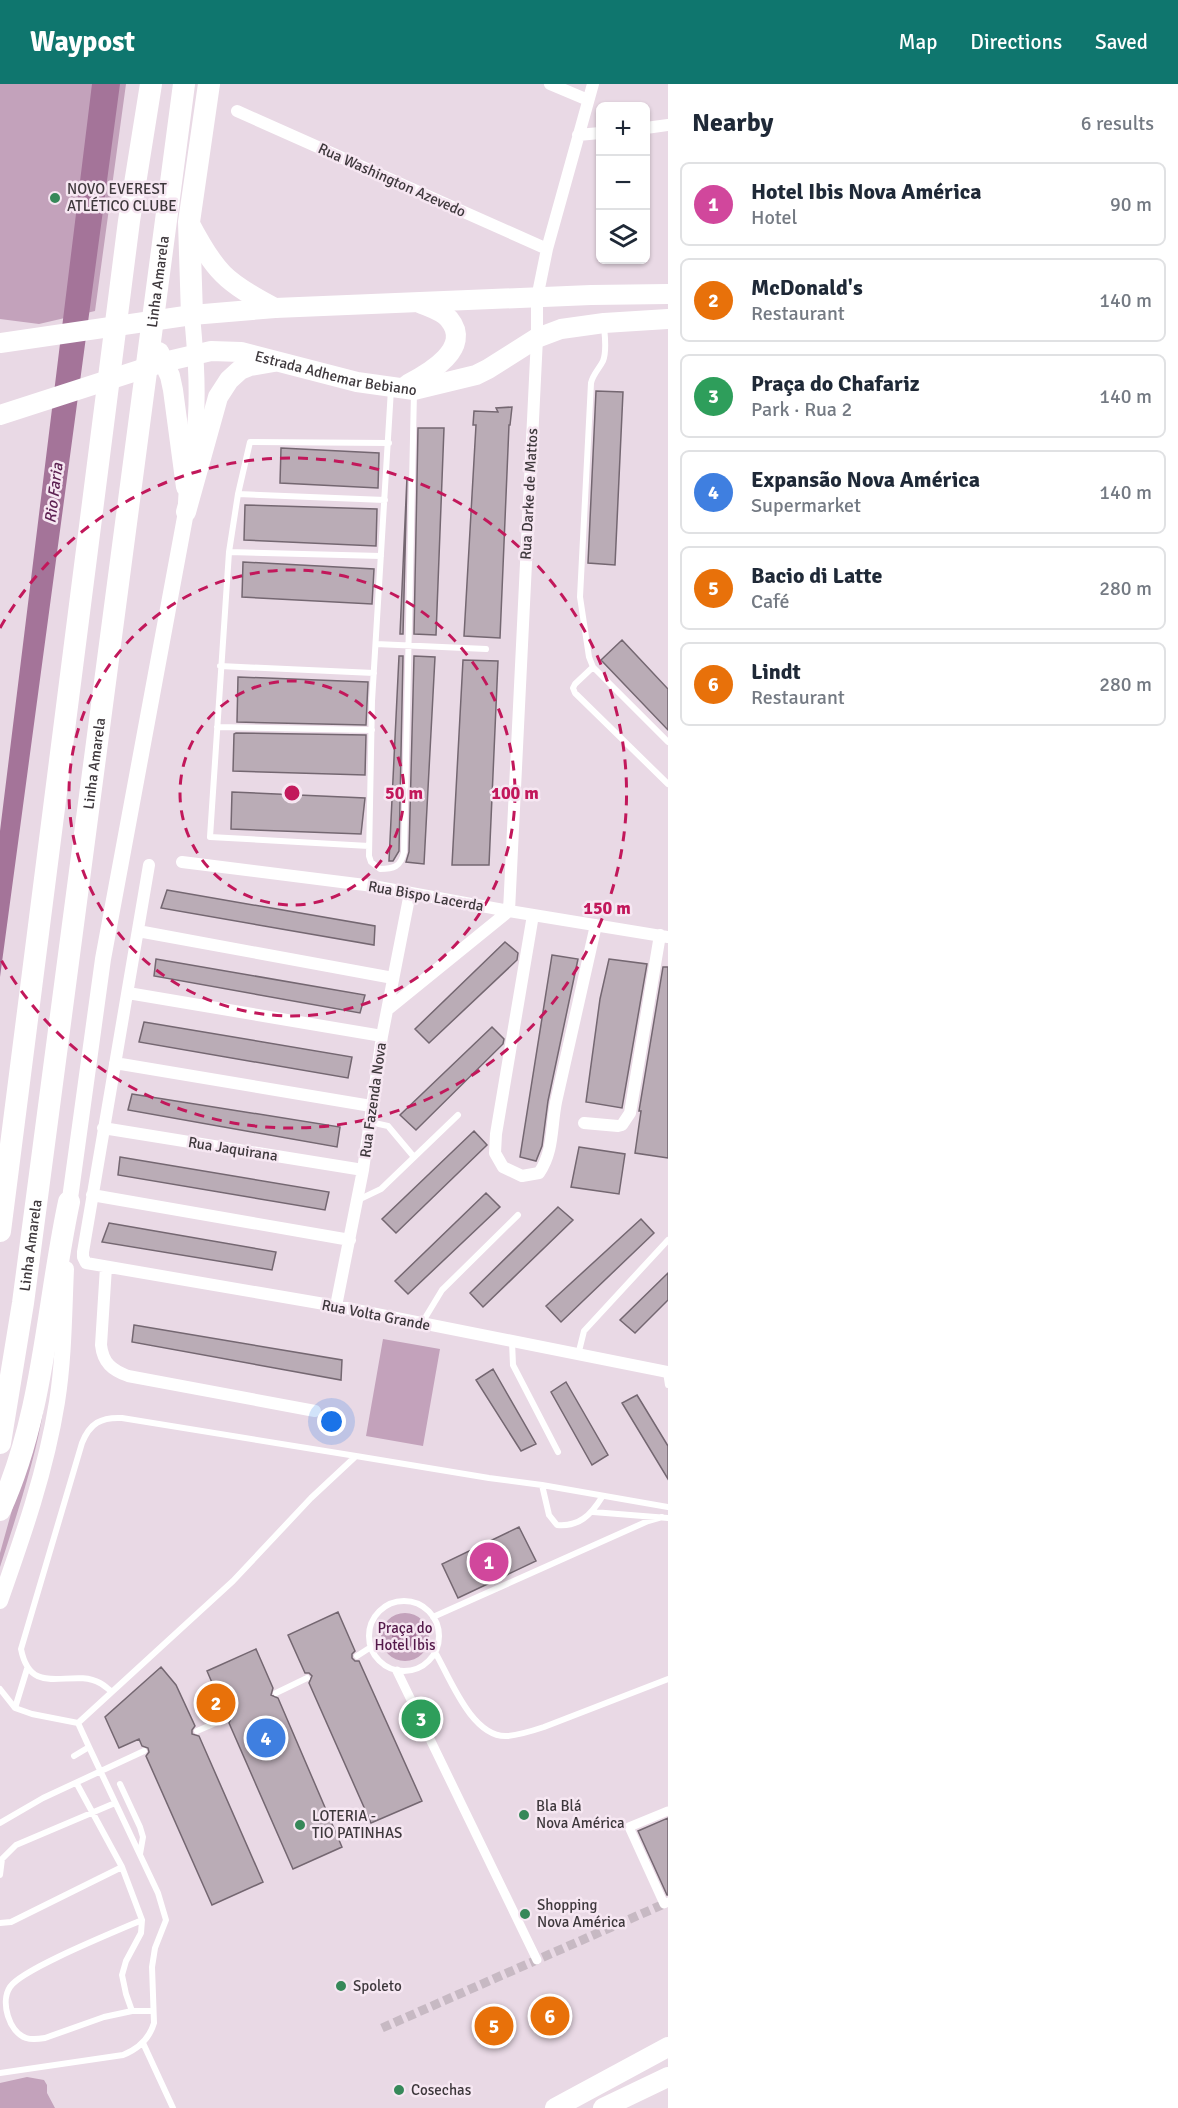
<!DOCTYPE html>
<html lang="en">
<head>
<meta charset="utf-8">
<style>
  :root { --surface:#fff; --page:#f6f6f7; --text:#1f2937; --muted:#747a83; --line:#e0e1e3; --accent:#0f766e }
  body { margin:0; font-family:Signika,sans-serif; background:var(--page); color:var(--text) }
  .controls { position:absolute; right:18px; top:18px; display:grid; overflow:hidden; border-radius:9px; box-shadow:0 2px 4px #0004 }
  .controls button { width:54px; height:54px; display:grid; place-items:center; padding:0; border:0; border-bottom:2px solid var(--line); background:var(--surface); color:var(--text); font:30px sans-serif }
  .you { position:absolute; left:332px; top:1338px; width:21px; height:21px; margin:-15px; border:4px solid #fff; border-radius:50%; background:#1a73e8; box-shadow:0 0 0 9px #1a73e833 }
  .badge { display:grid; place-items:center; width:39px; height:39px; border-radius:50%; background:var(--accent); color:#fff; font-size:20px; font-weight:700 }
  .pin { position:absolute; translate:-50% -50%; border:3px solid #fff; box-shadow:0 2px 6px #0006 }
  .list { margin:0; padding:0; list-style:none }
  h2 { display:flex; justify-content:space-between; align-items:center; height:78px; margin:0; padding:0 24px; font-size:26px }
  h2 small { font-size:20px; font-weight:400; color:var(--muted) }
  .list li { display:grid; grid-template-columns:39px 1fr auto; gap:18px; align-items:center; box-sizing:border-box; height:84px; margin:0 12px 12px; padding:0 12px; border:2px solid var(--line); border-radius:9px }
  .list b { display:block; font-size:22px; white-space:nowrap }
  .list p { margin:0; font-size:20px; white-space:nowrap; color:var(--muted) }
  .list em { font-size:20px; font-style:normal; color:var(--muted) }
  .icon { flex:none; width:33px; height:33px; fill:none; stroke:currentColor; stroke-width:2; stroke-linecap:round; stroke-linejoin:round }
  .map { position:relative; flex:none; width:668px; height:2024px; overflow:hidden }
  header { display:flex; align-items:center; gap:36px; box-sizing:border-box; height:84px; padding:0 30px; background:var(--accent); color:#fff }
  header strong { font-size:28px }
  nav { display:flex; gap:33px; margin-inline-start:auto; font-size:21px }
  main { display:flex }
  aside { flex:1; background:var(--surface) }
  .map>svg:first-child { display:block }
  .green { fill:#c3a2bb }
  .water { fill:#a47499 }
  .building { fill:#baacb6; stroke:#746771; stroke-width:1.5 }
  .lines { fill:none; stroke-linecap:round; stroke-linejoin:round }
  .pedestrian-tunnel { stroke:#c7b9c3; stroke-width:9; stroke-dasharray:9 4.5; stroke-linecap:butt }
  .service { stroke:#fff; stroke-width:6 }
  .pedestrian { stroke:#fff; stroke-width:9 }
  .minor { stroke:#fff; stroke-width:12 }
  .secondary { stroke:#fff; stroke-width:16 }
  .primary { stroke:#fff; stroke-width:20 }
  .motorway { stroke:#fff; stroke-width:22 }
  .ring { fill:none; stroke:#c2185b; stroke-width:3; stroke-dasharray:10 8 }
  .poi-dot { fill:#368859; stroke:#f6e7f2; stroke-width:2 }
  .labels { text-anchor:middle; stroke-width:5; stroke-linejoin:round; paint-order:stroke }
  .street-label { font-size:15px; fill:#3e383c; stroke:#f6e7f2 }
  .poi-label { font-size:15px; fill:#3e383c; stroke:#f6e7f2; text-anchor:start }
  .park-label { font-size:15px; fill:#54194a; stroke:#f6e7f2 }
  .water-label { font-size:16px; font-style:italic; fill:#5c2051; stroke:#f6e7f2 }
  .centre { fill:#c2185b; stroke:#f6e7f2; stroke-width:3 }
  .ring-label { font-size:18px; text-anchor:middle; font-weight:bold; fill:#c2185b; stroke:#f6e7f2; stroke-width:5; stroke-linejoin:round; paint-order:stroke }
</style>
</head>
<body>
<header>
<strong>Waypost</strong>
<nav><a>Map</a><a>Directions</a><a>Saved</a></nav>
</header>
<main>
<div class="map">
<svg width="668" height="2024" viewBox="0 0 668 2024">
  <rect width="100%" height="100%" fill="#e9d9e5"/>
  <!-- green -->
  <path class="green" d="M 0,0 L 126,0 L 95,227 L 39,240 L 0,235 Z
    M 383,1255 L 440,1265 L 423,1362 L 366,1352 Z
    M 44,1323 C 35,1377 17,1430 0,1483 L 0,1469 L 34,1347 Z
    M381 1553a24 24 0 1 1 48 0a24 24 0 1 1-48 0Z
    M 27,1993 L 44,1996 L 47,2001 L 47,2009 L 55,2024 L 0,2024 L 0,1999 Z"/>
  <!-- water -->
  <path class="water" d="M 92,0 L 120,0 L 0,893 L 0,747 Z
    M392 1552a12 12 0 1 1 24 0a12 12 0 1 1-24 0Z"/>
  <!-- building -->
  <path class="building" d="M 596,307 L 623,308 L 615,481 L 588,479 Z
    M 512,323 L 510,341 L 509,341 L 500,554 L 464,552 L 476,341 L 473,341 L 474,327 L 498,328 L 496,324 Z
    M 418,344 L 444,344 L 436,551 L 414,550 Z
    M 281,364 L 379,369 L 378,404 L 280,399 Z
    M 407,393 L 403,550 L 400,550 Z
    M 245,421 L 377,425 L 376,462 L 244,456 Z
    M 243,478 L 374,485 L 372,520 L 242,513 Z
    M 622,556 L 668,605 L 668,646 L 601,576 Z
    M 399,572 L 403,572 L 399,767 L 393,777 L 389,777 Z
    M 414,572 L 435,573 L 424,780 L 406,778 L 409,768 Z
    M 463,576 L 498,577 L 489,781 L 452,781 Z
    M 238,593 L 368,598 L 366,641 L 237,638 Z
    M 236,649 L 366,651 L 365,691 L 233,687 L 234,650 Z
    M 232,708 L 365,714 L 361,750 L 231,745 Z
    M 167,806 L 375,842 L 374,861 L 161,824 Z
    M 505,858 L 518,869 L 517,876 L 429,959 L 415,945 Z
    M 552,871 L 578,875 L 548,1017 L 542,1062 L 536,1077 L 520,1073 Z
    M 156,875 L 365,911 L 360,929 L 154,892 Z
    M 609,875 L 647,880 L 622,1024 L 586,1018 L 600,915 Z
    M 663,883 L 668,883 L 668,1074 L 635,1069 L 641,1027 L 639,1027 Z
    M 144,938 L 352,973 L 348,994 L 139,958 Z
    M 492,943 L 504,955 L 503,960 L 416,1046 L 400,1031 Z
    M 132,1010 L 340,1043 L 337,1063 L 128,1026 Z
    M 474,1047 L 487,1061 L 396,1149 L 382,1135 Z
    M 579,1063 L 625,1070 L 619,1110 L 571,1103 Z
    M 120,1073 L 329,1108 L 325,1126 L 118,1091 Z
    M 486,1109 L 500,1123 L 408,1210 L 395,1197 Z
    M 558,1123 L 573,1136 L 483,1223 L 470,1209 Z
    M 641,1135 L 654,1149 L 561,1238 L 546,1222 Z
    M 109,1139 L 276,1168 L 272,1186 L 102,1158 Z
    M 668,1189 L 668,1216 L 635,1249 L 620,1236 Z
    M 134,1241 L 342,1276 L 341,1296 L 132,1258 Z
    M 493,1285 L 536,1360 L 521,1367 L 476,1296 Z
    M 566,1298 L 608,1371 L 592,1381 L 551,1308 Z
    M 637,1311 L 668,1362 L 668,1395 L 622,1319 Z
    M 519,1443 L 536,1477 L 458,1514 L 442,1480 Z
    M 338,1528 L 355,1567 L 352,1570 L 352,1574 L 355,1577 L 359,1577 L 422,1717 L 371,1739 L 309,1599 L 312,1592 L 309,1589 L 305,1589 L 288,1551 Z
    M 256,1565 L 273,1604 L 271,1611 L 278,1614 L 342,1763 L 293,1785 L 229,1639 L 232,1632 L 230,1629 L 225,1629 L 207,1587 Z
    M 161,1583 L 176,1601 L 195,1642 L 192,1646 L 192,1650 L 199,1652 L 263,1798 L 212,1821 L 146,1672 L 149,1668 L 148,1664 L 142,1662 L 139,1655 L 119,1664 L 105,1633 Z
    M 668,1734 L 668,1811 L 667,1811 L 638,1747 Z"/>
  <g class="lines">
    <!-- pedestrian-tunnel -->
    <path class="pedestrian-tunnel" d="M 382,1944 L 664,1820"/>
    <!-- service -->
    <path class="service" d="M 604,243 C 605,253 607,267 603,277 C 599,285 593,290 591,299 L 580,513 L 589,573 L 593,583 L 668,658
      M 391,305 L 372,617 L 369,772 L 371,778 L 380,785 C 393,785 401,783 404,768 L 414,308
      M 238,410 L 385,416
      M 229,468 L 381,472
      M 376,560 L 486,565
      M 220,582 L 374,589
      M 593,583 L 575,600 L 573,604 L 575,609 L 668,700
      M 217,643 L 372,646
      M 369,762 L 210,753 L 229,468 L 238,410 L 250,358 L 389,359
      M 370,1038 L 388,1042 L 414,1073
      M 358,1116 L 381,1105 L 458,1031
      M 422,1239 L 442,1206 L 518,1131
      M 512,1258 L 513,1281 L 558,1368
      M 578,1271 L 584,1247 L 668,1156
      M 666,1288 L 668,1301
      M 542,1401 L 549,1431 L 557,1441 C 579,1443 591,1431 602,1413
      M 593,1428 L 668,1434
      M369 1552a35 35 0 1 1 70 0a35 35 0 1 1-70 0Z
      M 433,1533 L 648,1437 L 662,1433
      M 435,1568 C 450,1594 472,1654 507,1652 C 520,1651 532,1647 544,1643 L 668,1595
      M 357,1572 L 371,1563
      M 0,1605 L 15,1624 L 32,1630 L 78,1639
      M 112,1608 C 108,1605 104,1601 100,1599 C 71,1583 31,1616 21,1565 L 82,1359 C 90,1339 101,1333 122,1334 L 356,1372
      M 276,1609 L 307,1594
      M 15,1624 L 27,1585
      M 78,1639 L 233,1497 L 311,1414 L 356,1372 L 489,1394 L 542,1401 L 668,1423
      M 78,1639 L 89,1663
      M 197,1647 L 227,1634
      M 77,1700 L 122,1783 L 142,1836 L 141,1849 L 126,1877 L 122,1891 L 126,1910 L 132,1927
      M 120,1700 L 140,1743 L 143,1753 L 140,1770
      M 0,1739 L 43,1714 L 144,1667
      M 0,1791 L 2,1775 L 16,1761 L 115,1719
      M 142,1836 C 117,1847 22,1885 10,1903 C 0,1918 9,1948 26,1954 C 32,1956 39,1955 45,1954 L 104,1933 L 132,1927 L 153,1927
      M 0,1839 L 11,1838 L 122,1783
      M 143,1959 L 173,2024
      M 0,1989 L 123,1971 C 138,1965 149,1956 154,1939 L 152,1883 L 155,1864 L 166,1836 L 158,1809 L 89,1663 L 74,1672"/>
    <!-- pedestrian -->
    <path class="pedestrian" d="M 397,1587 L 537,1876
      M 668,1727 L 629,1743 L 664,1820 L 668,1818"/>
    <!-- minor -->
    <path class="minor" d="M 550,0 L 588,16
      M 237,27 L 547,165
      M 646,44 L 668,41
      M 578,51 L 600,49
      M 182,778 L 373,802 L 509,827 L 668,853
      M 149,781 L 83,1168 L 83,1173 L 86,1179 L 336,1222 L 668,1288
      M 509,827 L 537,254 L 537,214 L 547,165 L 593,0
      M 533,831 L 496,1050 L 495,1069 L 503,1083 L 522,1092 L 539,1089 C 554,1067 551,1043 556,1018 C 569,959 583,900 596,841
      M 138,847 L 393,894
      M 128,909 L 382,952
      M 387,926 L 509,827
      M 115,979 L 371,1022
      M 584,1039 L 618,1042 L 622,1041 L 630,1029 L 660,851
      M 103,1044 L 363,1086
      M 92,1111 L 350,1156
      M 106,1183 L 101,1261 C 103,1279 112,1286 128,1292 L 315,1327
      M 336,1222 L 363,1086 L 382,952 L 410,809"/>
    <!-- secondary -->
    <path class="secondary" d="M 68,1129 L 103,875 L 186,428 C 185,395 194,364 196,332 C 198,298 195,264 192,231
      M 0,1517 C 23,1452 46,1387 57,1318 C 64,1274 64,1229 66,1185"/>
    <!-- primary -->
    <g class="primary">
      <path d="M 189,138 C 215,188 225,198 275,224"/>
      <path d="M 0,259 L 192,231 L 275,224 L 591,211 L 668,210"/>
      <path d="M 159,268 L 170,292 L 173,306 L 186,403"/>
      <path d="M 408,300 C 429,289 473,264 449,235 C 443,227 429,223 420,219"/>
      <path id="s1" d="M 0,331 L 164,278 L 211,267 L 241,268 L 357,298 L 414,306 L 476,291 L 488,285 L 537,254 L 561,245 L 604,239 L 668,235"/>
      <path d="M 186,428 L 218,313 L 229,296 L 240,286 L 250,282 L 274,278"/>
      <path d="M 555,2024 L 668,1963"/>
      <path d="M 603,2024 L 668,1993"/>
    </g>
    <!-- motorway -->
    <g class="motorway">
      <path d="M 192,231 L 189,138 L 209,0"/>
      <path d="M 0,1147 L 129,137 L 151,0"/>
      <path id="s2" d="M 0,1359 L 23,1219 L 184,0"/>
      <path d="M 0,1426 C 44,1330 47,1220 69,1118"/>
    </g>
  </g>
  <!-- distance rings -->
  <g class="ring">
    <circle cx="292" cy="709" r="112"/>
    <circle cx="292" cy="709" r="223"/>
    <path d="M0 544A335 335 0 1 1 0 874"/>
  </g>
  <!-- markers -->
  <g class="poi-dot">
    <circle cx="55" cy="114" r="6"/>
    <circle cx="524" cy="1731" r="6"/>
    <circle cx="300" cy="1741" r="6"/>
    <circle cx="525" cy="1830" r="6"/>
    <circle cx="341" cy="1902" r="6"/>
    <circle cx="399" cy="2006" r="6"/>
  </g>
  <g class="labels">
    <!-- street labels -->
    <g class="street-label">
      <text transform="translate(392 96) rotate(24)" y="5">Rua Washington Azevedo</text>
      <text dy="5" stroke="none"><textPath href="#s2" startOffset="1172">Linha Amarela</textPath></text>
      <text dy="5" stroke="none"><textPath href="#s1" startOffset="348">Estrada Adhemar Bebiano</textPath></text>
      <text transform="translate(529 410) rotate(-87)" y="5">Rua Darke de Mattos</text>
      <text dy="5" stroke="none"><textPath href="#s2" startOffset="686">Linha Amarela</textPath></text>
      <text transform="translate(426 812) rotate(10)" y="5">Rua Bispo Lacerda</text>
      <text transform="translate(373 1016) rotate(-82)" y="5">Rua Fazenda Nova</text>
      <text transform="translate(233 1065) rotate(9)" y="5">Rua Jaquirana</text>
      <text dy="5" stroke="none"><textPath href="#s2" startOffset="200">Linha Amarela</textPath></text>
      <text transform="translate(376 1231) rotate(11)" y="5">Rua Volta Grande</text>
    </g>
    <!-- poi labels -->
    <g class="poi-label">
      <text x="67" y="110">NOVO EVEREST<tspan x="67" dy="17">ATLÉTICO CLUBE</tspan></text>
      <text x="536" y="1727">Bla Blá<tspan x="536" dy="17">Nova América</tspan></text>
      <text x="312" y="1737">LOTERIA -<tspan x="312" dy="17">TIO PATINHAS</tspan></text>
      <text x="537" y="1826">Shopping<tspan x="537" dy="17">Nova América</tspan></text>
      <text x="353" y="1907">Spoleto</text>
      <text x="411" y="2011">Cosechas</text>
    </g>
    <!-- park labels -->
    <g class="park-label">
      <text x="405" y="1549">Praça do<tspan x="405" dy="17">Hotel Ibis</tspan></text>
    </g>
    <!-- water labels -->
    <g class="water-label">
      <text transform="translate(53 409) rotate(-83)" y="6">Rio Faria</text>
    </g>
  </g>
  <circle cx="292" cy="709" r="9" class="centre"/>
  <g class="ring-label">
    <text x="404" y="715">50 m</text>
    <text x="515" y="715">100 m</text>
    <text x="607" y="830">150 m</text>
  </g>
</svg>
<div class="controls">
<button>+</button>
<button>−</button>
<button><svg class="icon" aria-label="layers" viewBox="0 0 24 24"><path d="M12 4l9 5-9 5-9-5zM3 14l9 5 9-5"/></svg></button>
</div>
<div class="you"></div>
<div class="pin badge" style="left:489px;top:1478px;background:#d1479c">1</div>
<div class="pin badge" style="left:216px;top:1619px;background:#e8710a">2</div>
<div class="pin badge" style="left:421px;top:1635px;background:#2e9e5b">3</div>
<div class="pin badge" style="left:266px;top:1654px;background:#3f7fe0">4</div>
<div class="pin badge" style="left:494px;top:1942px;background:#e8710a">5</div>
<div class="pin badge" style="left:550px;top:1932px;background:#e8710a">6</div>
</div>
<aside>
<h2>Nearby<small>6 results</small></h2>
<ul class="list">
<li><span class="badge" style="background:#d1479c">1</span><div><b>Hotel Ibis Nova América</b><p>Hotel</p></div><em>90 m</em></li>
<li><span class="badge" style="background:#e8710a">2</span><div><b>McDonald's</b><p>Restaurant</p></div><em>140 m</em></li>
<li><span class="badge" style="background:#2e9e5b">3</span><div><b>Praça do Chafariz</b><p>Park · Rua 2</p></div><em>140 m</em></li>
<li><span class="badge" style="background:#3f7fe0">4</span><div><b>Expansão Nova América</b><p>Supermarket</p></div><em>140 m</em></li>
<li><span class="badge" style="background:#e8710a">5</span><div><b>Bacio di Latte</b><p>Café</p></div><em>280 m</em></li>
<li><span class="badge" style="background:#e8710a">6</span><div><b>Lindt</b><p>Restaurant</p></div><em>280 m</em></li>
</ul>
</aside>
</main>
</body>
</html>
